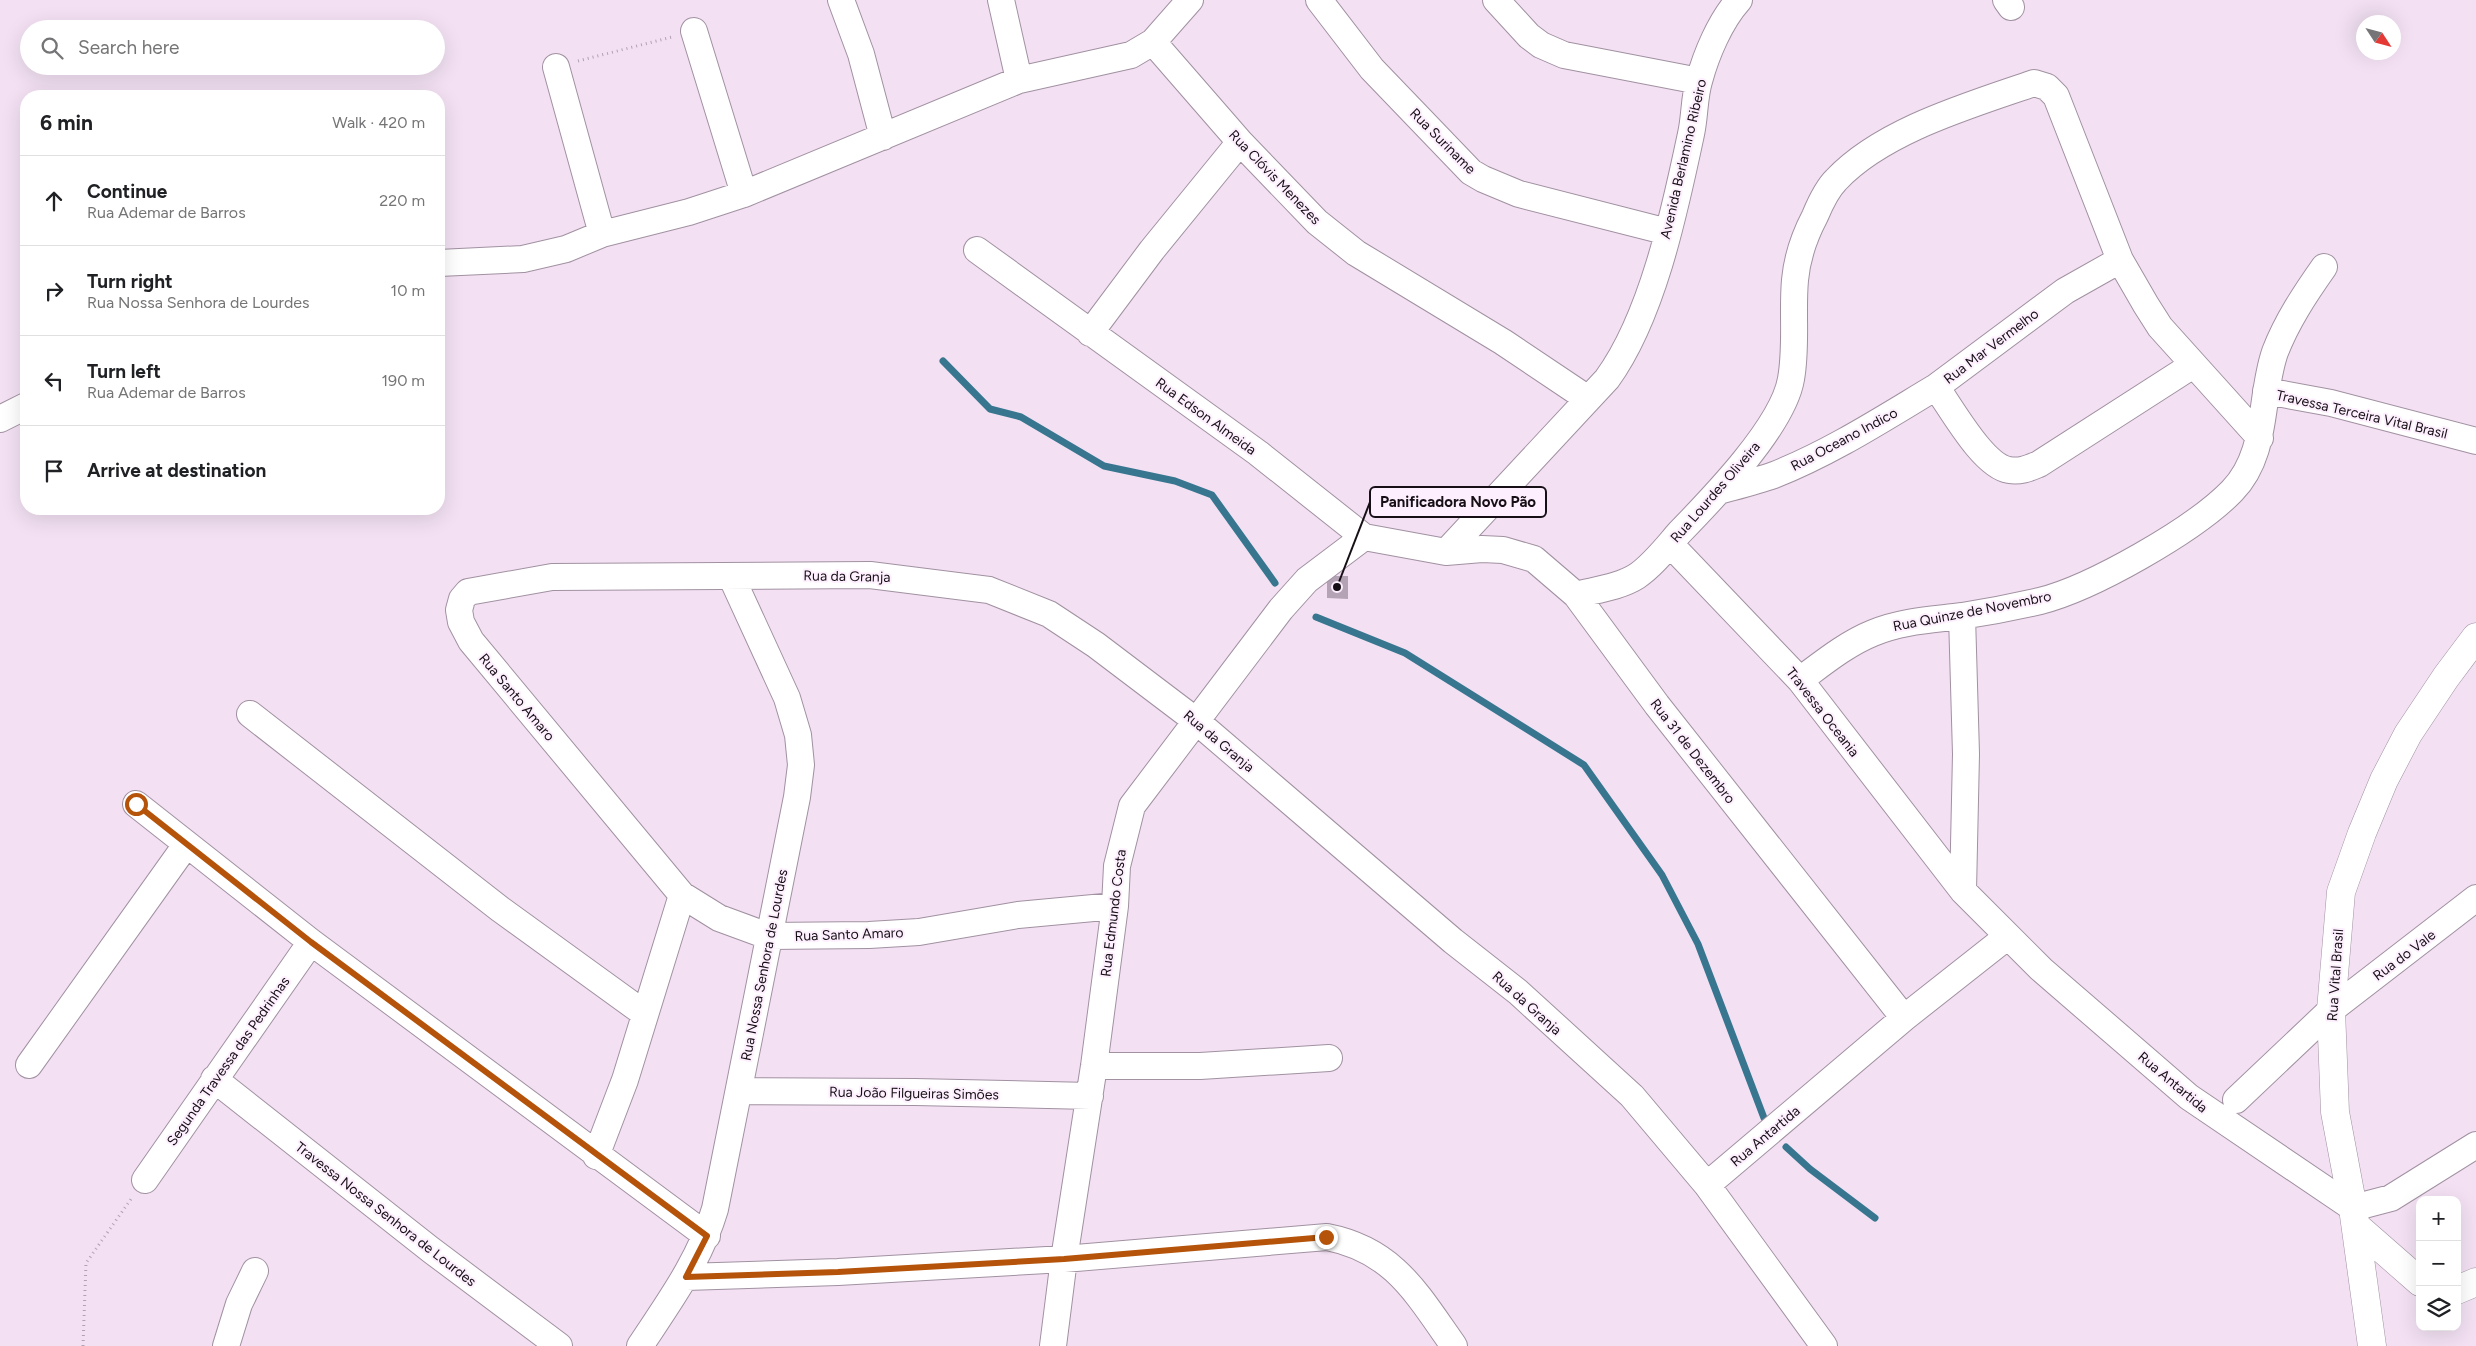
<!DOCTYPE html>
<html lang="en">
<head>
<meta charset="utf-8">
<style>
  :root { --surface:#fff; --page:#f2f2f2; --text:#202124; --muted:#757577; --line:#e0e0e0 }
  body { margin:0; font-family:Figtree,sans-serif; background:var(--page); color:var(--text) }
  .controls { position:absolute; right:15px; bottom:15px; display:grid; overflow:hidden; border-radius:10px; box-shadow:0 5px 20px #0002 }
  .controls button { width:45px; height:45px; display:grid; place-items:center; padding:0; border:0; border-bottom:1px solid var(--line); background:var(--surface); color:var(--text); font:25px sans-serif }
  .compass { position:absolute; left:2356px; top:15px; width:45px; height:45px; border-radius:50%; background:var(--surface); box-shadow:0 5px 20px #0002; rotate:126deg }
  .stop { position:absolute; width:15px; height:15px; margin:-11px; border:4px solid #b45309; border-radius:50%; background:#fff }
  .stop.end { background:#b45309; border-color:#fff; box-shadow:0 1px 5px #0008 }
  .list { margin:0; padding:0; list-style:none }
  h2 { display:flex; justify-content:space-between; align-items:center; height:65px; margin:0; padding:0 20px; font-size:21px }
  h2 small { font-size:16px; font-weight:400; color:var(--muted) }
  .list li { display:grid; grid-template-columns:32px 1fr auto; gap:15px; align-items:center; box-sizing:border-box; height:90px; padding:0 20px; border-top:1px solid var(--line) }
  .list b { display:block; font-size:19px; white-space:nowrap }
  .list p { margin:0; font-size:16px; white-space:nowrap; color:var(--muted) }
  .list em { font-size:16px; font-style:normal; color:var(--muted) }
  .icon { flex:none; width:28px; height:28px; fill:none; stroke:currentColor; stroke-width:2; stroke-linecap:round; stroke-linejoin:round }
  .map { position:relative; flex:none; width:2476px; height:1346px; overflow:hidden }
  .search { position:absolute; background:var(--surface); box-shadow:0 5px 20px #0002; left:20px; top:20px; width:425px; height:55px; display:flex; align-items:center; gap:12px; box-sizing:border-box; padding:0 18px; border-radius:28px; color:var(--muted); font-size:19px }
  .panel { position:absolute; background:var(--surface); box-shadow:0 5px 20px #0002; left:20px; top:90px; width:425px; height:425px; border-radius:20px }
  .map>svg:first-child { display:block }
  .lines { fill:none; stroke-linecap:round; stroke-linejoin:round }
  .stream { stroke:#387690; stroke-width:7 }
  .building { fill:#b4a3b4 }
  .street-casing { stroke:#a191a1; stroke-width:28 }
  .secondary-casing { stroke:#a191a1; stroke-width:29 }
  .path { stroke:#b0a2b0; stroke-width:3; stroke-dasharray:1 4; stroke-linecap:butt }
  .street { stroke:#fff; stroke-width:26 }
  .secondary { stroke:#fff; stroke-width:28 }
  .route { stroke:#b45309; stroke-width:6 }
  .labels { text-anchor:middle; stroke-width:4; stroke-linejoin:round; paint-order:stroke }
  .street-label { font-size:14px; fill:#161016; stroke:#feeffe }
  .leader { fill:none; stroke:#161016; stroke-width:2 }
  .callout-dot { fill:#161016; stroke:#feeffe; stroke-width:2 }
  .callout { fill:#feeffe; stroke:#161016; stroke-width:2 }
  .callout-label { font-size:15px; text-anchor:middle; font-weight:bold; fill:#161016 }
</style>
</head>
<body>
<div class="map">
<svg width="2476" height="1346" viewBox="0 0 2476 1346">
  <rect width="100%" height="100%" fill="#f3e1f3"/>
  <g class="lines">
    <!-- stream -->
    <path class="stream" d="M 943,361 L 990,409 L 1021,417 L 1104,466 L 1175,481 L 1212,495 L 1275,583
      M 1316,617 L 1405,653 L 1584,765 L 1662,875 L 1698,944 L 1764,1118
      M 1786,1147 L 1810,1169 L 1875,1218"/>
  </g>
  <!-- building -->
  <path class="building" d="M 1327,576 L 1348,576 L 1348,599 L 1327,598 Z"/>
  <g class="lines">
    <defs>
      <path id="street" d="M 841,0 L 861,54 L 883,137
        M 1001,0 L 1019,80
        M 1319,0 L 1372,69 L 1471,172 L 1483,179 L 1519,194 L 1668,232
        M 1496,0 L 1529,36 L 1541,45 L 1564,55 L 1699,81
        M 2006,0 L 2011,7
        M 694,31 L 744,194
        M 1153,42 L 1240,142 L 1317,222 L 1356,253 L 1503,342 L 1588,399
        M 556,67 L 602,234
        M 977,250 L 1258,453 L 1364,537 L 1446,552 L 1482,549 L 1503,550 L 1534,559 L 1576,595 L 1657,705 L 1904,1018
        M 2120,260 L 2065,291 L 1936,387 C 1952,409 1983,466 2009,470 C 2021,472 2029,468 2039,464 L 2193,365
        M 439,263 L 523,259 L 566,249 L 602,234 L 689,212 L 744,194 L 1019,80 L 1131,55 L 1153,42 L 1190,0
        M 1090,333 L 1152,250 L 1240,142
        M 2266,391 L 2331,403 L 2476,441
        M 0,419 L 26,406
        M 1719,491 C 1737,486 1757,481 1774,475 C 1832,452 1884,418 1936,387
        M 1670,544 L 1800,680 L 1963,891 L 2041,969 L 2189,1097 L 2353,1208 L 2391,1198 L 2476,1145
        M 1446,552 L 1607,379 C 1653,316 1675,209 1691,134 C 1695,116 1694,98 1699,81 C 1706,55 1720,21 1739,0
        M 1576,595 C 1595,590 1620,587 1637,576 C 1653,565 1666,548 1679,533 C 1713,498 1783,426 1791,379 C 1797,346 1792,313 1795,280 C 1797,258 1805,235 1815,216 C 1820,204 1827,189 1836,180 C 1883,130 1971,105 2034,83 L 2047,87 L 2056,96 L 2120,260 L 2146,305 L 2160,327 L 2260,438
        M 1962,616 L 1966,754 L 1963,891
        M 1800,680 C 1823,663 1846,644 1873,633 C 1902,621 1931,620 1962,616 C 1988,612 2014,607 2040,601 C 2092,588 2194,530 2232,491 C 2269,453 2259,398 2275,352 C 2287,321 2305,294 2324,267
        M 250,714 L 500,909 L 645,1014
        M 136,804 L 311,942 L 707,1236
        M 1115,906 L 1018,915 L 919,932 L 869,935 L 768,936 L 719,918 L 682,895 L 471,641 L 461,622 L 459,610 L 462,599 L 468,592 L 552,577 L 870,575 L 989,590 L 1049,614 L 1096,645 L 1195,720 L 1453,941 L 1518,992 L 1632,1096 L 1707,1185 L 1824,1346
        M 29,1065 L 186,845
        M 1094,1066 L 1200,1066 L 1329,1058
        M 214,1079 L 431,1250 L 559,1346
        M 739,1091 L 915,1092 L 1090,1096
        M 2236,1100 L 2331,1010 L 2476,898
        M 596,1156 L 625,1080 L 682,895
        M 145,1180 L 311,942
        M 1707,1185 L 1904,1018 L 2008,936
        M 686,1277 L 838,1272 L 1064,1259 L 1327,1237 C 1394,1250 1417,1294 1454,1346
        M 226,1346 L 239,1304 L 255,1271
        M 640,1346 C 669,1302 700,1260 715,1209 L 797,797 L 801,765 L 798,735 L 787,698 L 731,576
        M 1053,1346 L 1064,1259 L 1094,1066 L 1115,906 L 1117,866 L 1132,806 L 1281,609 L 1307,580 L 1364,537"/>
      <path id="secondary" d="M 2356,1226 L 2420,1282
        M 2457,1290 L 2476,1282
        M 2372,1346 L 2353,1208 L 2335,1112 L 2331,1010 L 2341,892 L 2362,833 L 2384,780 L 2408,734 L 2446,677 L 2476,637"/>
    </defs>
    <!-- street casing -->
    <use href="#street" class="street-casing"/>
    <!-- secondary casing -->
    <use href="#secondary" class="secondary-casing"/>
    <!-- path -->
    <path class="path" d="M 578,61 L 672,37
      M 83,1346 L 86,1263 L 131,1199"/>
    <!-- street -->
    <use href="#street" class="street"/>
    <!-- secondary -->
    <use href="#secondary" class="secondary"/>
  </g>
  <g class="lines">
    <!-- route -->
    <path class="route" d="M 136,804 L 311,942 L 707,1236 L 686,1277 L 838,1272 L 1064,1259 L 1326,1237"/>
  </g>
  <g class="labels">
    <!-- street labels -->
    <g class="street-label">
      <text transform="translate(1443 141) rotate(45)" y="5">Rua Suriname</text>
      <text transform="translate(1683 159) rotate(-77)" y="5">Avenida Berlamino Ribeiro</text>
      <text transform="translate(1275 177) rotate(46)" y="5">Rua Clóvis Menezes</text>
      <text transform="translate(1991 346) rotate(-37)" y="5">Rua Mar Vermelho</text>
      <text transform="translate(2362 414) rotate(13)" y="5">Travessa Terceira Vital Brasil</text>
      <text transform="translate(1206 416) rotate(36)" y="5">Rua Edson Almeida</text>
      <text transform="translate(1844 439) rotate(-28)" y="5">Rua Oceano Indico</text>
      <text transform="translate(1715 492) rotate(-49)" y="5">Rua Lourdes Oliveira</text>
      <text transform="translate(847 576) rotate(1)" y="5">Rua da Granja</text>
      <text transform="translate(1972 611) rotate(-11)" y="5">Rua Quinze de Novembro</text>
      <text transform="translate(517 697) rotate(50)" y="5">Rua Santo Amaro</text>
      <text transform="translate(1823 712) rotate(52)" y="5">Travessa Oceania</text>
      <text transform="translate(1219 741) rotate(40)" y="5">Rua da Granja</text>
      <text transform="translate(1693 751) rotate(52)" y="5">Rua 31 de Dezembro</text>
      <text transform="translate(1113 913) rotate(-83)" y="5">Rua Edmundo Costa</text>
      <text transform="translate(849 934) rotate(-2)" y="5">Rua Santo Amaro</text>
      <text transform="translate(2404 955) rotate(-37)" y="5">Rua do Vale</text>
      <text transform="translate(764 965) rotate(-79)" y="5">Rua Nossa Senhora de Lourdes</text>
      <text transform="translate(2335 975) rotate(-86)" y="5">Rua Vital Brasil</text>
      <text transform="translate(1527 1003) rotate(42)" y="5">Rua da Granja</text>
      <text transform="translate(228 1061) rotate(-55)" y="5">Segunda Travessa das Pedrinhas</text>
      <text transform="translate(2173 1082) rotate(40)" y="5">Rua Antartida</text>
      <text transform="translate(914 1093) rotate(1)" y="5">Rua João Filgueiras Simões</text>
      <text transform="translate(1765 1136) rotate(-40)" y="5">Rua Antartida</text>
      <text transform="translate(386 1214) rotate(38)" y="5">Travessa Nossa Senhora de Lourdes</text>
    </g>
  </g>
  <!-- callouts -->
  <path class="leader" d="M1337 587L1370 502"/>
  <circle class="callout-dot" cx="1337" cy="587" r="5"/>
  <rect class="callout" x="1370" y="487" width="176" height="30" rx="5"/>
  <g class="callout-label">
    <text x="1458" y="507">Panificadora Novo Pão</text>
  </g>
</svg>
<div class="controls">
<button>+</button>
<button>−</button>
<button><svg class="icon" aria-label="layers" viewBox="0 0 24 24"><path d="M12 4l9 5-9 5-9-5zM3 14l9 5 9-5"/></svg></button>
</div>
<svg class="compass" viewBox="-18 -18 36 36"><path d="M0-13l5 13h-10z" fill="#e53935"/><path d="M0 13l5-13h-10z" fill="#757577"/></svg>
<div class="stop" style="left:136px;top:804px"></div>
<div class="stop end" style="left:1326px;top:1237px"></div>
<div class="search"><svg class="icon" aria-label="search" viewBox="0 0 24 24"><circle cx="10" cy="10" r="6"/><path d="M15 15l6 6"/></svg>Search here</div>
<section class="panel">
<h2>6 min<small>Walk · 420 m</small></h2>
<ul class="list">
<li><svg class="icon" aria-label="ahead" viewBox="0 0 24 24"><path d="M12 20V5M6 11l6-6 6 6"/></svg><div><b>Continue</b><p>Rua Ademar de Barros</p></div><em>220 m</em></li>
<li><svg class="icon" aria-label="right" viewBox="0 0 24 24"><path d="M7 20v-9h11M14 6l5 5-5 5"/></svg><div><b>Turn right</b><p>Rua Nossa Senhora de Lourdes</p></div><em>10 m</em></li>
<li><svg class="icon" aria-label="left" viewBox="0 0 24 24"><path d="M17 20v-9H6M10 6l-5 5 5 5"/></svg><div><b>Turn left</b><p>Rua Ademar de Barros</p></div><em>190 m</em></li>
<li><svg class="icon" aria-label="arrive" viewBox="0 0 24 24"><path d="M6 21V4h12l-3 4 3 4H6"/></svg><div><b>Arrive at destination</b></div></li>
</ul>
</section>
</div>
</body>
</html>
